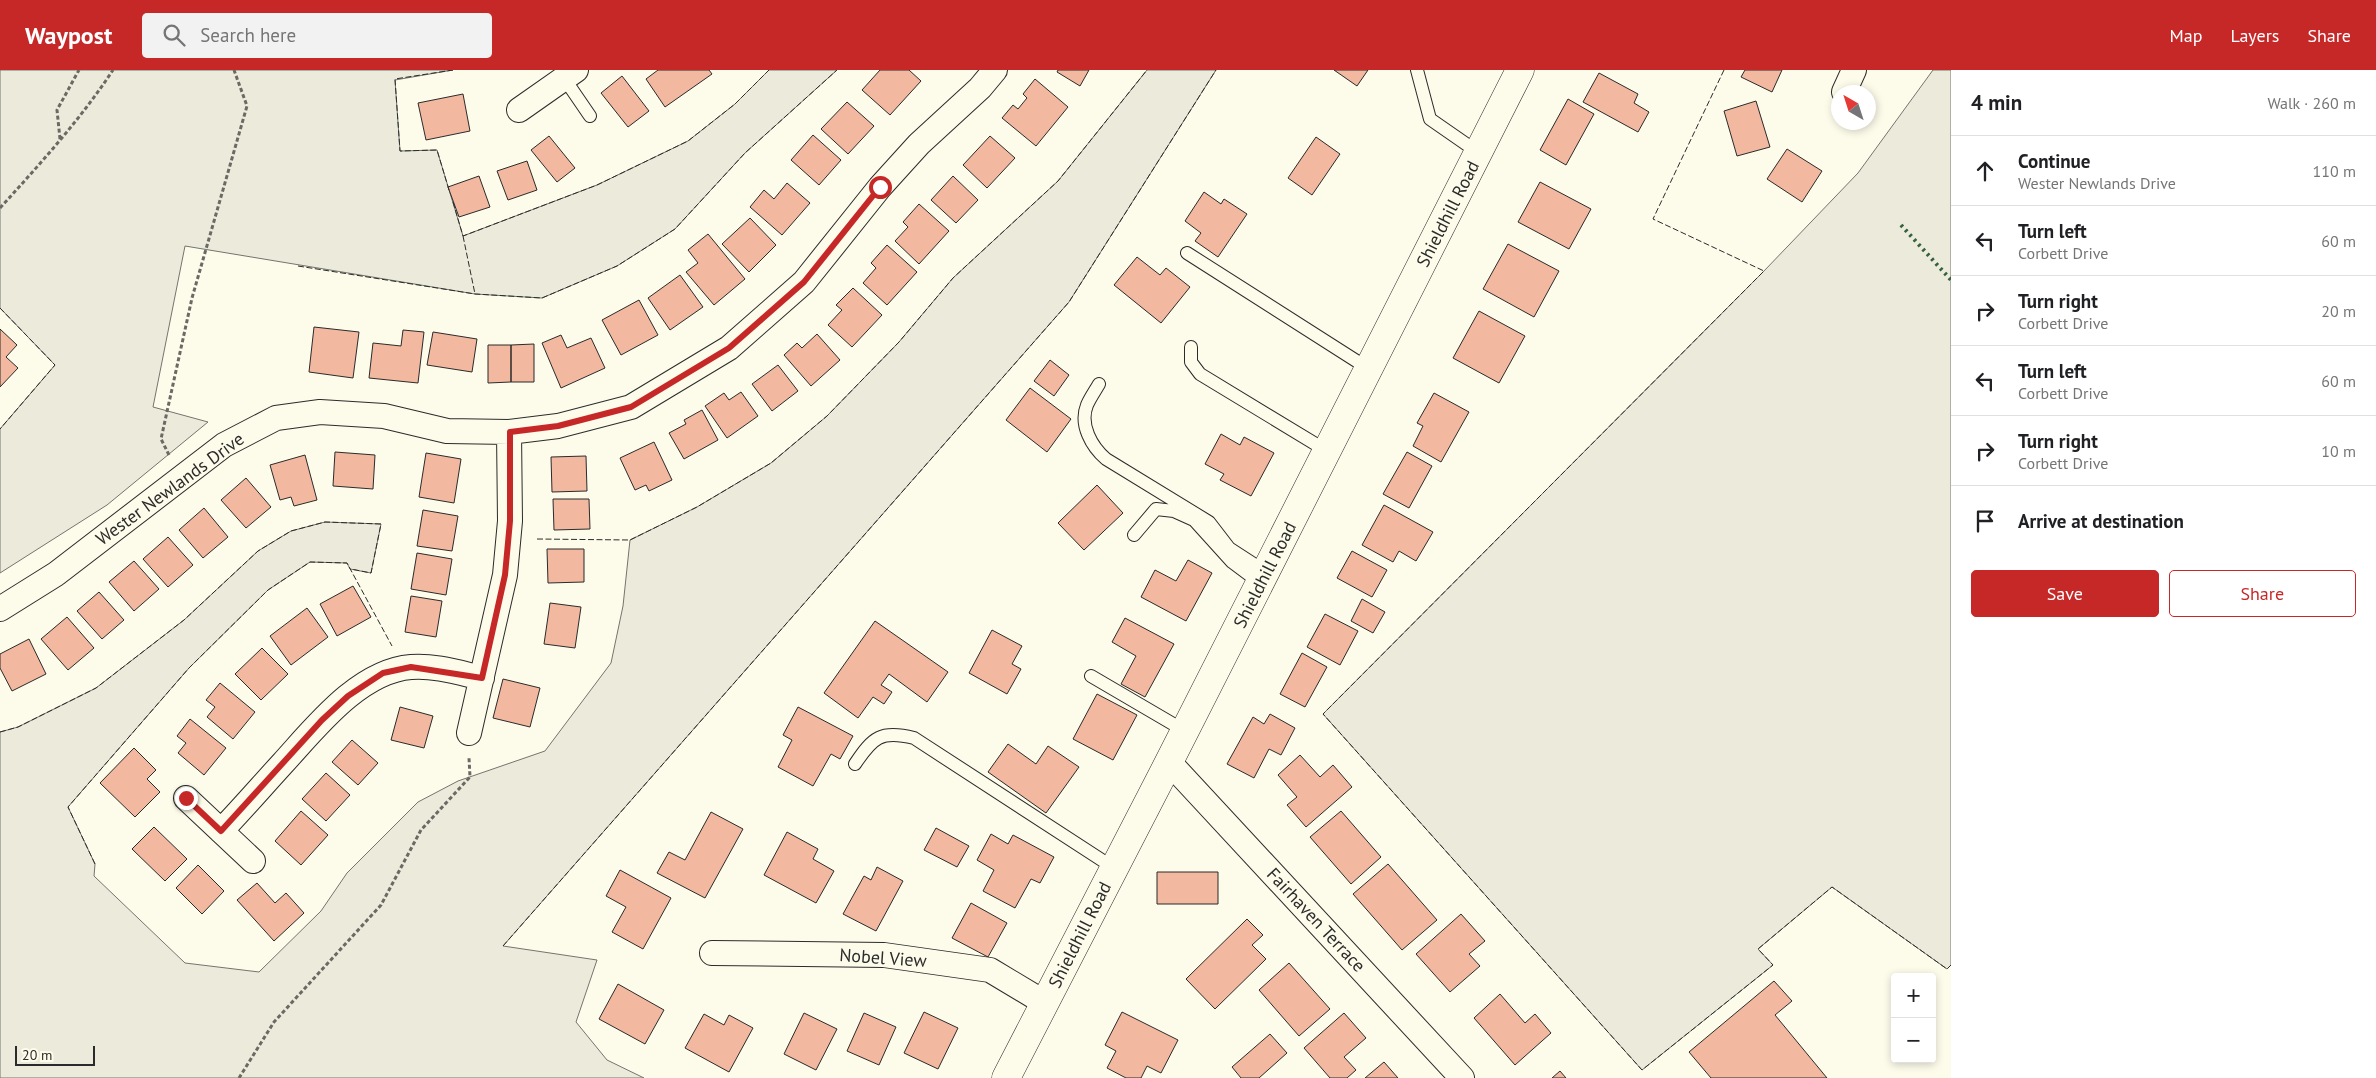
<!DOCTYPE html>
<html lang="en">
<head>
<meta charset="utf-8">
<style>
  :root { --surface:#fff; --page:#f2f2f2; --text:#202124; --muted:#757577; --line:#e0e0e0; --accent:#c62828 }
  body { margin:0; font-family:"PT Sans",sans-serif; background:var(--page); color:var(--text) }
  .controls { position:absolute; right:15px; bottom:15px; display:grid; overflow:hidden; border-radius:5px; box-shadow:0 2px 8px #0003 }
  .controls button { width:45px; height:45px; display:grid; place-items:center; padding:0; border:0; border-bottom:1px solid var(--line); background:var(--surface); color:var(--text); font:25px sans-serif }
  .compass { position:absolute; left:1831px; top:15px; width:45px; height:45px; border-radius:50%; background:var(--surface); box-shadow:0 2px 8px #0003; rotate:321deg }
  .scale { position:absolute; left:15px; bottom:12px; width:80px; box-sizing:border-box; padding-left:5px; border:2px solid #2b2b2b; border-top:0; font-size:14px; line-height:18px; white-space:nowrap; color:#2b2b2b; -webkit-text-stroke:4px #fdfbea; paint-order:stroke }
  .stop { position:absolute; width:15px; height:15px; margin:-11px; border:4px solid #c62828; border-radius:50%; background:#fff }
  .stop.end { background:#c62828; border-color:#fff; box-shadow:0 1px 5px #0008 }
  .list { margin:0; padding:0; list-style:none }
  h2 { display:flex; justify-content:space-between; align-items:center; height:65px; margin:0; padding:0 20px; font-size:21px }
  h2 small { font-size:16px; font-weight:400; color:var(--muted) }
  .list li { display:grid; grid-template-columns:32px 1fr auto; gap:15px; align-items:center; box-sizing:border-box; height:70px; padding:0 20px; border-top:1px solid var(--line) }
  .list b { display:block; font-size:19px; white-space:nowrap }
  .list p { margin:0; font-size:16px; white-space:nowrap; color:var(--muted) }
  .list em { font-size:16px; font-style:normal; color:var(--muted) }
  .actions { display:flex; gap:10px; padding:15px 20px }
  .actions a { flex:1; padding:11px 0; border:1px solid var(--accent); border-radius:5px; text-align:center; font-size:18px; color:var(--accent) }
  .actions .main { background:var(--accent); color:#fff }
  .icon { flex:none; width:28px; height:28px; fill:none; stroke:currentColor; stroke-width:2; stroke-linecap:round; stroke-linejoin:round }
  .map { position:relative; flex:none; width:1951px; height:1008px; overflow:hidden }
  header { display:flex; align-items:center; gap:30px; box-sizing:border-box; height:70px; padding:0 25px; background:var(--accent); color:#fff }
  header strong { font-size:24px }
  nav { display:flex; gap:28px; margin-inline-start:auto; font-size:18px }
  .search { width:350px; height:45px; background:var(--page); display:flex; align-items:center; gap:12px; box-sizing:border-box; padding:0 18px; border-radius:5px; color:var(--muted); font-size:19px }
  main { display:flex }
  aside { flex:1; background:var(--surface) }
  .map>svg:first-child { display:block }
  .green { fill:#ecebdb; stroke:#74746e }
  .building { fill:#f2b8a0; stroke:#2b2b2b }
  .lines { fill:none; stroke-linecap:round; stroke-linejoin:round }
  .lane-casing { stroke:#2b2b2b; stroke-width:14 }
  .street-casing { stroke:#2b2b2b; stroke-width:26 }
  .secondary-casing { stroke:#2b2b2b; stroke-width:29 }
  .path { stroke:#6a6964; stroke-width:3; stroke-dasharray:4 2.5; stroke-linecap:butt }
  .lane { stroke:#fdfbea; stroke-width:12 }
  .street { stroke:#fdfbea; stroke-width:24 }
  .secondary { stroke:#fdfbea; stroke-width:28 }
  .hedge { stroke:#34623c; stroke-width:4; stroke-dasharray:2.5 4; stroke-linecap:butt }
  .fence { stroke:#2b2b2b; stroke-width:1; stroke-dasharray:6 2.5; stroke-linecap:butt }
  .route { stroke:#c62828; stroke-width:6 }
  .labels { text-anchor:middle; stroke-width:4; stroke-linejoin:round; paint-order:stroke }
  .street-label { font-size:18px; fill:#2b2b2b; stroke:#fdfbea }
</style>
</head>
<body>
<header>
<strong>Waypost</strong>
<div class="search"><svg class="icon" aria-label="search" viewBox="0 0 24 24"><circle cx="10" cy="10" r="6"/><path d="M15 15l6 6"/></svg>Search here</div>
<nav><a>Map</a><a>Layers</a><a>Share</a></nav>
</header>
<main>
<div class="map">
<svg width="1951" height="1008" viewBox="0 0 1951 1008">
  <rect width="100%" height="100%" fill="#fdfbea"/>
  <!-- green -->
  <path class="green" d="M 0,0 L 453,0 L 395,10 L 400,81 L 437,80 L 463,166 L 597,115 L 688,71 L 735,34 L 769,0 L 837,0 L 745,83 L 675,159 L 617,196 L 542,228 L 475,224 L 185,176 L 153,337 L 208,352 L 107,435 L 0,503 L 0,359 L 55,295 L 0,238 Z
    M 1147,0 L 1216,0 L 1069,232 L 503,876 L 597,890 L 576,952 L 607,990 L 644,1008 L 0,1008 L 0,662 L 18,657 L 96,618 L 184,550 L 258,481 L 291,461 L 325,452 L 381,454 L 371,503 L 350,499 L 347,493 L 310,492 L 268,520 L 189,598 L 68,737 L 95,794 L 94,806 L 185,893 L 259,902 L 321,841 L 347,803 L 418,732 L 458,711 L 545,681 L 611,593 L 623,536 L 630,470 L 697,437 L 771,393 L 827,346 L 899,272 L 953,208 L 1058,111 Z
    M 1933,0 L 1951,0 L 1951,895 L 1947,899 L 1832,817 L 1758,879 L 1773,895 L 1642,1000 L 1323,644 L 1764,201 L 1858,103 Z"/>
  <!-- building -->
  <path class="building" d="M 658,0 L 709,0 L 712,4 L 665,37 L 646,9 Z
    M 880,0 L 909,0 L 921,11 L 890,45 L 862,20 Z
    M 1058,0 L 1089,0 L 1080,16 L 1057,2 Z
    M 1334,0 L 1368,0 L 1357,16 Z
    M 1745,0 L 1782,0 L 1772,22 L 1741,7 Z
    M 1599,3 L 1638,24 L 1634,33 L 1649,42 L 1638,62 L 1583,32 Z
    M 622,6 L 649,41 L 628,57 L 601,23 Z
    M 1035,9 L 1068,37 L 1036,76 L 1002,48 L 1013,35 L 1018,39 L 1027,28 L 1023,24 Z
    M 463,24 L 470,61 L 426,70 L 418,33 Z
    M 1568,29 L 1594,44 L 1566,95 L 1540,80 Z
    M 1756,31 L 1770,77 L 1737,86 L 1724,41 Z
    M 847,32 L 874,56 L 848,84 L 821,59 Z
    M 813,65 L 841,90 L 819,115 L 791,90 Z
    M 549,66 L 575,98 L 557,112 L 531,80 Z
    M 990,66 L 1015,88 L 987,118 L 963,95 Z
    M 1316,67 L 1340,84 L 1312,125 L 1288,108 Z
    M 1787,79 L 1822,101 L 1802,132 L 1767,109 Z
    M 527,91 L 537,120 L 508,130 L 497,101 Z
    M 479,106 L 490,137 L 459,147 L 448,117 Z
    M 953,106 L 978,130 L 956,153 L 931,130 Z
    M 1540,112 L 1591,139 L 1569,179 L 1518,152 Z
    M 787,113 L 810,133 L 782,165 L 750,137 L 764,120 L 774,129 Z
    M 1204,122 L 1221,134 L 1224,129 L 1247,144 L 1218,187 L 1195,171 L 1201,163 L 1185,151 Z
    M 919,134 L 949,161 L 919,194 L 895,171 L 908,157 L 903,152 Z
    M 750,148 L 776,175 L 749,202 L 722,174 Z
    M 708,164 L 745,209 L 714,235 L 686,202 L 698,193 L 688,180 Z
    M 1508,174 L 1559,201 L 1534,247 L 1483,219 Z
    M 887,175 L 917,202 L 887,235 L 863,213 L 876,198 L 871,193 Z
    M 1137,187 L 1160,205 L 1166,198 L 1190,217 L 1161,253 L 1114,215 Z
    M 680,205 L 703,237 L 670,260 L 648,228 Z
    M 853,218 L 882,245 L 852,277 L 828,255 L 842,240 L 836,235 Z
    M 639,230 L 658,265 L 621,285 L 602,250 Z
    M 1479,241 L 1525,266 L 1499,313 L 1453,288 Z
    M 314,257 L 359,262 L 353,308 L 309,302 Z
    M 0,259 L 17,275 L 6,287 L 18,298 L 0,317 Z
    M 403,260 L 424,262 L 418,313 L 369,308 L 373,273 L 401,276 Z
    M 433,262 L 477,269 L 472,302 L 427,295 Z
    M 817,264 L 840,290 L 811,316 L 784,285 L 797,273 L 802,278 Z
    M 561,265 L 567,278 L 591,268 L 605,298 L 561,318 L 542,273 Z
    M 534,274 L 534,312 L 511,312 L 511,275 Z
    M 488,275 L 511,275 L 511,312 L 488,313 Z
    M 1050,290 L 1069,305 L 1054,326 L 1034,311 Z
    M 778,295 L 798,321 L 772,341 L 752,314 Z
    M 1030,318 L 1071,349 L 1047,382 L 1006,350 Z
    M 741,322 L 758,346 L 727,368 L 705,336 L 724,323 L 729,330 Z
    M 1434,323 L 1469,342 L 1441,392 L 1413,376 L 1423,356 L 1417,353 Z
    M 702,340 L 718,370 L 684,389 L 669,363 L 686,354 L 684,350 Z
    M 1221,364 L 1240,375 L 1244,367 L 1274,383 L 1251,426 L 1220,410 L 1224,404 L 1205,394 Z
    M 654,372 L 672,410 L 649,421 L 646,415 L 635,420 L 620,388 Z
    M 335,382 L 375,385 L 373,419 L 333,416 Z
    M 1407,382 L 1432,396 L 1409,438 L 1383,424 Z
    M 426,383 L 461,389 L 454,433 L 419,427 Z
    M 305,385 L 317,430 L 294,436 L 291,427 L 280,430 L 270,395 Z
    M 586,386 L 587,421 L 552,422 L 551,387 Z
    M 246,408 L 271,437 L 246,458 L 221,430 Z
    M 1097,415 L 1123,443 L 1084,480 L 1058,453 Z
    M 553,429 L 589,429 L 590,459 L 554,460 Z
    M 1384,435 L 1433,462 L 1416,491 L 1399,481 L 1393,492 L 1362,475 Z
    M 204,438 L 228,467 L 203,488 L 179,460 Z
    M 423,440 L 458,446 L 452,481 L 417,476 Z
    M 168,467 L 193,495 L 168,517 L 143,489 Z
    M 547,479 L 584,479 L 584,512 L 548,513 Z
    M 1352,481 L 1387,500 L 1372,527 L 1337,508 Z
    M 417,483 L 452,489 L 446,525 L 411,519 Z
    M 1188,490 L 1212,503 L 1186,551 L 1141,527 L 1155,500 L 1176,511 Z
    M 134,491 L 159,519 L 134,541 L 109,512 Z
    M 353,516 L 371,547 L 337,566 L 320,534 Z
    M 99,522 L 124,550 L 102,569 L 77,541 Z
    M 411,526 L 442,531 L 436,567 L 405,562 Z
    M 1362,529 L 1385,542 L 1373,563 L 1351,551 Z
    M 550,533 L 581,537 L 575,578 L 544,574 Z
    M 307,538 L 328,567 L 291,595 L 270,566 Z
    M 1325,544 L 1358,561 L 1340,595 L 1307,577 Z
    M 67,547 L 94,578 L 68,600 L 41,569 Z
    M 1125,548 L 1174,574 L 1145,627 L 1121,614 L 1136,586 L 1112,572 Z
    M 875,551 L 948,602 L 927,632 L 889,604 L 881,615 L 892,622 L 884,634 L 873,627 L 858,648 L 824,623 Z
    M 992,560 L 1022,576 L 1012,594 L 1021,599 L 1007,624 L 969,603 Z
    M 29,569 L 46,604 L 12,621 L 0,598 L 0,584 Z
    M 262,578 L 288,604 L 261,630 L 235,604 Z
    M 1302,583 L 1327,597 L 1305,637 L 1280,624 Z
    M 503,609 L 540,618 L 530,657 L 493,648 Z
    M 220,613 L 255,642 L 233,669 L 207,647 L 215,637 L 206,630 Z
    M 1097,624 L 1137,645 L 1113,690 L 1073,669 Z
    M 400,637 L 433,646 L 424,678 L 391,670 Z
    M 798,637 L 853,666 L 840,689 L 831,684 L 813,716 L 778,697 L 792,670 L 783,665 Z
    M 1270,644 L 1295,658 L 1281,685 L 1269,679 L 1254,708 L 1227,694 L 1253,647 L 1264,654 Z
    M 190,649 L 226,678 L 204,705 L 178,683 L 186,673 L 177,666 Z
    M 352,670 L 378,693 L 358,715 L 332,692 Z
    M 1008,674 L 1036,694 L 1048,676 L 1079,697 L 1046,743 L 988,702 Z
    M 134,678 L 156,700 L 147,709 L 160,722 L 135,747 L 100,713 Z
    M 1300,685 L 1320,707 L 1333,695 L 1352,717 L 1306,757 L 1287,735 L 1297,727 L 1278,705 Z
    M 326,703 L 350,725 L 326,751 L 302,729 Z
    M 301,741 L 328,765 L 301,795 L 275,771 Z
    M 1341,741 L 1381,787 L 1351,814 L 1310,767 Z
    M 711,742 L 743,759 L 705,828 L 657,803 L 669,782 L 685,790 Z
    M 154,757 L 187,789 L 165,811 L 132,779 Z
    M 936,758 L 969,776 L 957,797 L 924,780 Z
    M 787,762 L 818,779 L 813,789 L 834,801 L 816,833 L 764,805 Z
    M 991,764 L 1008,774 L 1013,765 L 1054,787 L 1040,813 L 1031,809 L 1015,838 L 983,821 L 994,800 L 977,790 Z
    M 1388,794 L 1437,850 L 1402,880 L 1353,824 Z
    M 198,795 L 224,821 L 202,844 L 176,818 Z
    M 877,797 L 903,811 L 876,861 L 843,844 L 864,806 L 871,810 Z
    M 620,800 L 671,828 L 643,879 L 612,862 L 626,837 L 606,826 Z
    M 1157,802 L 1218,802 L 1218,834 L 1157,834 Z
    M 257,813 L 275,833 L 286,823 L 304,843 L 274,871 L 237,830 Z
    M 971,833 L 1007,853 L 988,887 L 952,868 Z
    M 1461,844 L 1485,871 L 1469,884 L 1480,896 L 1450,922 L 1416,884 Z
    M 1247,849 L 1263,865 L 1252,875 L 1266,889 L 1215,939 L 1186,909 Z
    M 1289,893 L 1330,939 L 1299,966 L 1259,920 Z
    M 1774,911 L 1792,931 L 1775,945 L 1827,1008 L 1711,1008 L 1689,982 Z
    M 618,914 L 664,940 L 645,974 L 599,949 Z
    M 1500,924 L 1525,953 L 1535,944 L 1551,963 L 1515,995 L 1474,948 Z
    M 924,942 L 958,958 L 938,999 L 904,983 Z
    M 1122,942 L 1178,970 L 1161,1003 L 1147,996 L 1141,1008 L 1126,1008 L 1107,998 L 1116,981 L 1105,975 Z
    M 804,943 L 837,959 L 816,1000 L 784,984 Z
    M 864,943 L 896,957 L 879,995 L 847,981 Z
    M 1344,943 L 1366,968 L 1344,987 L 1356,1000 L 1347,1008 L 1330,1008 L 1304,978 Z
    M 704,944 L 724,955 L 729,945 L 753,958 L 729,1002 L 685,978 Z
    M 1270,964 L 1287,983 L 1259,1008 L 1241,1008 L 1232,997 Z
    M 1384,992 L 1398,1008 L 1365,1008 Z
    M 1560,1001 L 1566,1008 L 1552,1008 Z"/>
  <g class="lines">
    <defs>
      <path id="lane" d="M 1417,0 L 1430,49 L 1479,83
        M 564,8 L 590,46
        M 1187,183 L 1369,299
        M 1191,277 L 1191,292 L 1200,304 L 1327,381
        M 1099,314 C 1095,321 1090,328 1087,335 C 1079,355 1092,377 1106,389 L 1209,452 L 1229,478 L 1266,502
        M 1134,465 L 1156,439 L 1174,441 L 1194,450 L 1232,492 L 1260,513
        M 1091,606 L 1185,661
        M 855,694 C 873,667 881,660 914,668 L 1114,798"/>
      <path id="street" d="M 1844,22 L 1854,0
        M 519,40 L 576,0
        M 0,539 L 56,504 L 224,375 L 276,348 L 320,342 L 384,346 L 447,361 L 509,362 L 558,356 L 631,337 L 729,278 L 804,212 L 880,117 L 919,74 L 980,18 L 995,0
        M 469,663 L 505,505 L 510,451 L 509,362
        M 1169,692 L 1462,1008
        M 186,728 L 253,791
        M 221,761 C 242,739 262,716 283,693 C 315,658 359,601 411,597 C 434,595 460,603 482,608
        M 712,883 L 884,885 L 990,900 L 1045,933"/>
      <path id="secondary" d="M 1006,1008 L 1169,692 L 1520,0"/>
    </defs>
    <!-- lane casing -->
    <use href="#lane" class="lane-casing"/>
    <!-- street casing -->
    <use href="#street" class="street-casing"/>
    <!-- secondary casing -->
    <use href="#secondary" class="secondary-casing"/>
    <!-- path -->
    <path class="path" d="M 60,69 L 57,40 L 79,0
      M 0,138 C 40,94 80,50 113,0
      M 169,385 L 161,369 L 192,228 L 247,36 L 234,0
      M 239,1008 L 274,952 L 381,835 L 421,760 L 470,707 L 469,688"/>
    <!-- lane -->
    <use href="#lane" class="lane"/>
    <!-- street -->
    <use href="#street" class="street"/>
    <!-- secondary -->
    <use href="#secondary" class="secondary"/>
    <!-- hedge -->
    <path class="hedge" d="M 1901,155 L 1951,210"/>
    <!-- fence -->
    <path class="fence" d="M 1724,0 L 1653,149 L 1764,201 L 1323,644 L 1642,1000 L 1773,895 L 1758,879 L 1832,817 L 1947,899 L 1951,895
      M 449,120 L 437,80 L 400,81 L 395,9 L 453,0
      M 453,132 L 463,166 L 597,115 L 688,71 L 735,34 L 769,0
      M 463,166 L 475,224
      M 298,196 L 475,224 L 542,228 L 617,196 L 675,159 L 745,83 L 837,0
      M 0,238 L 55,295 L 0,359
      M 537,469 L 630,470 L 697,437 L 771,393 L 827,346 L 899,272 L 953,208 L 1058,111 L 1147,0
      M 0,662 L 18,657 L 96,618 L 184,550 L 258,481 L 291,461 L 325,452 L 381,454 L 371,503 L 351,499
      M 95,794 L 68,737 L 189,598 L 268,520 L 310,492 L 347,493 L 392,576
      M 503,876 L 1069,232 L 1216,0"/>
  </g>
  <g class="lines">
    <!-- route -->
    <path class="route" d="M 186,728 L 221,761 L 322,650 L 348,626 L 383,603 L 411,597 L 482,608 L 505,505 L 510,451 L 510,362 L 558,356 L 631,337 L 729,278 L 804,212 L 880,117"/>
  </g>
  <g class="labels">
    <!-- street labels -->
    <g class="street-label">
      <text transform="translate(1448 144) rotate(-63)" y="6">Shieldhill Road</text>
      <text transform="translate(170 419) rotate(-36)" y="6">Wester Newlands Drive</text>
      <text transform="translate(1265 505) rotate(-63)" y="6">Shieldhill Road</text>
      <text transform="translate(1316 850) rotate(47)" y="6">Fairhaven Terrace</text>
      <text transform="translate(1080 865) rotate(-63)" y="6">Shieldhill Road</text>
      <text transform="translate(883 888) rotate(4)" y="6">Nobel View</text>
    </g>
  </g>
</svg>
<div class="controls">
<button>+</button>
<button>−</button>
</div>
<svg class="compass" viewBox="-18 -18 36 36"><path d="M0-13l5 13h-10z" fill="#e53935"/><path d="M0 13l5-13h-10z" fill="#757577"/></svg>
<div class="scale">20 m</div>
<div class="stop" style="left:880px;top:117px"></div>
<div class="stop end" style="left:186px;top:728px"></div>
</div>
<aside>
<h2>4 min<small>Walk · 260 m</small></h2>
<ul class="list">
<li><svg class="icon" aria-label="ahead" viewBox="0 0 24 24"><path d="M12 20V5M6 11l6-6 6 6"/></svg><div><b>Continue</b><p>Wester Newlands Drive</p></div><em>110 m</em></li>
<li><svg class="icon" aria-label="left" viewBox="0 0 24 24"><path d="M17 20v-9H6M10 6l-5 5 5 5"/></svg><div><b>Turn left</b><p>Corbett Drive</p></div><em>60 m</em></li>
<li><svg class="icon" aria-label="right" viewBox="0 0 24 24"><path d="M7 20v-9h11M14 6l5 5-5 5"/></svg><div><b>Turn right</b><p>Corbett Drive</p></div><em>20 m</em></li>
<li><svg class="icon" aria-label="left" viewBox="0 0 24 24"><path d="M17 20v-9H6M10 6l-5 5 5 5"/></svg><div><b>Turn left</b><p>Corbett Drive</p></div><em>60 m</em></li>
<li><svg class="icon" aria-label="right" viewBox="0 0 24 24"><path d="M7 20v-9h11M14 6l5 5-5 5"/></svg><div><b>Turn right</b><p>Corbett Drive</p></div><em>10 m</em></li>
<li><svg class="icon" aria-label="arrive" viewBox="0 0 24 24"><path d="M6 21V4h12l-3 4 3 4H6"/></svg><div><b>Arrive at destination</b></div></li>
</ul>
<div class="actions"><a class="main">Save</a><a>Share</a></div>
</aside>
</main>
</body>
</html>
